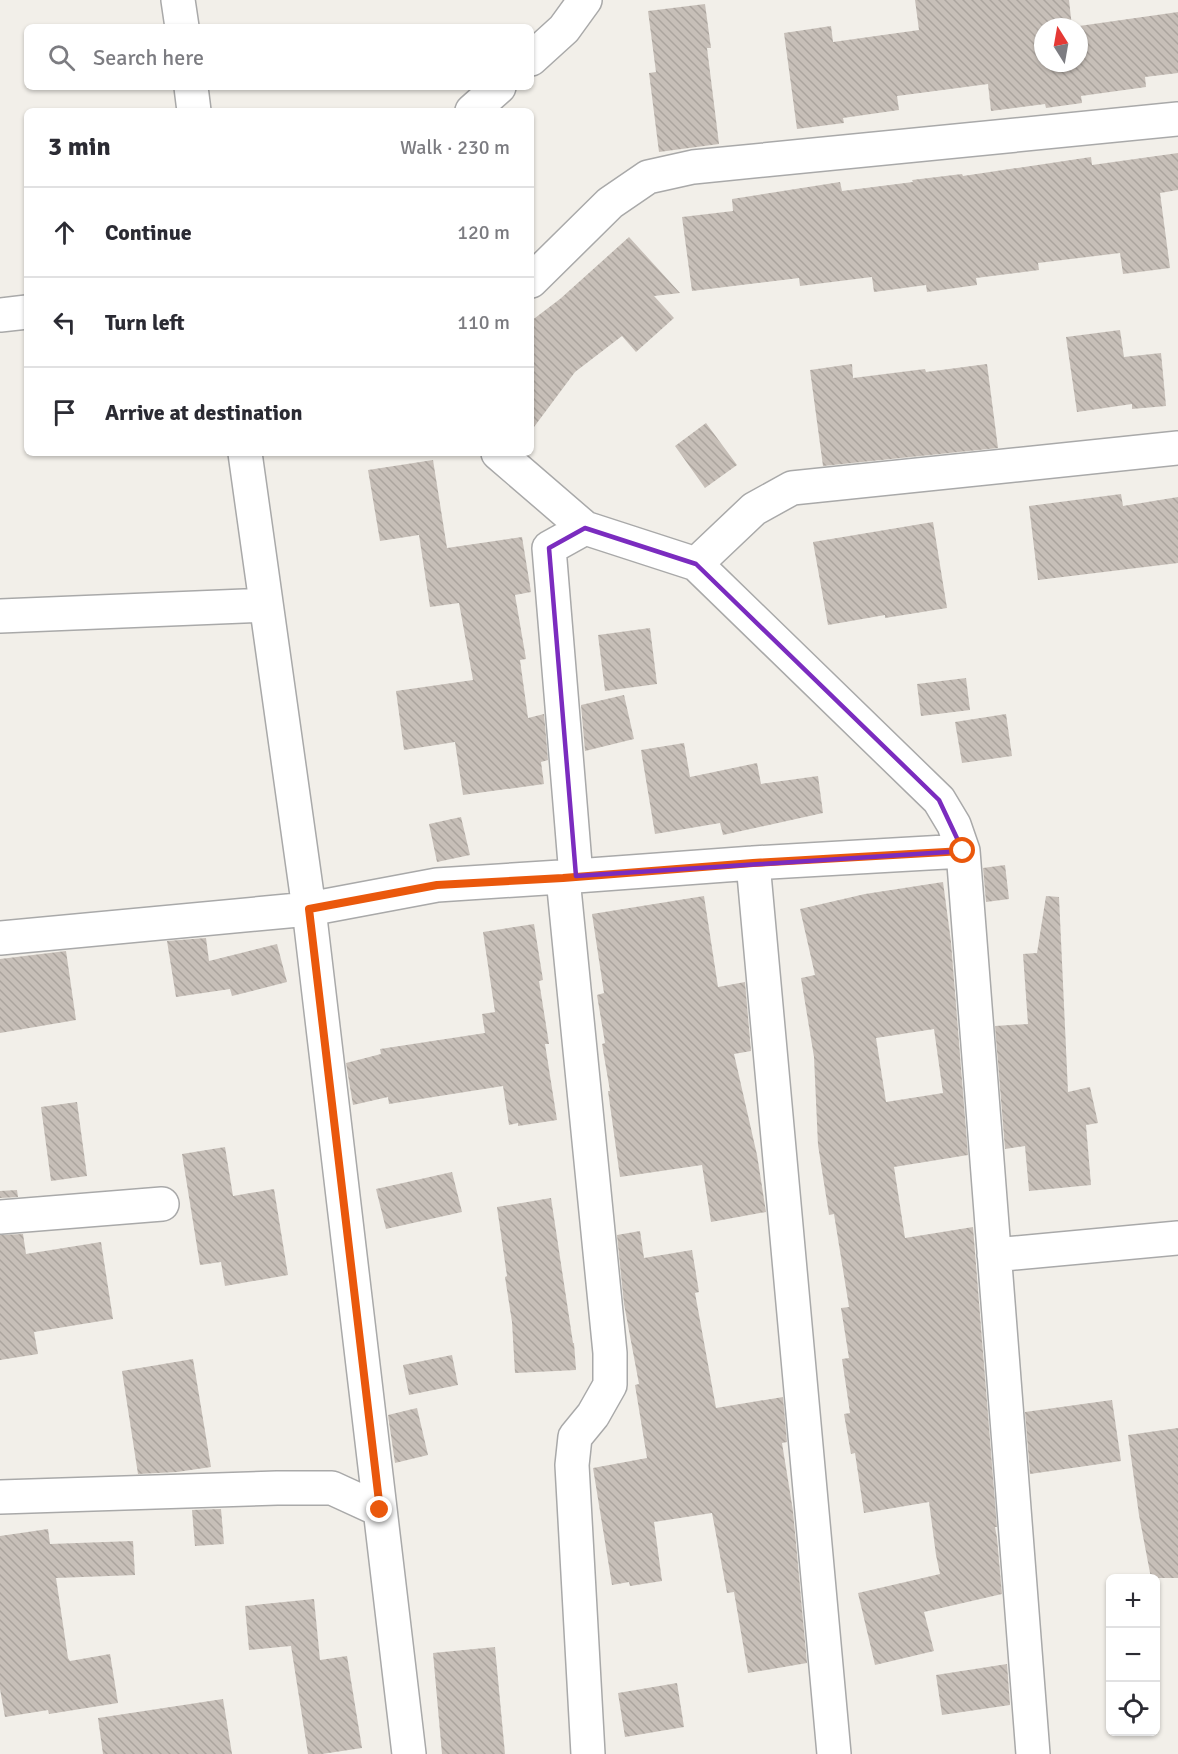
<!DOCTYPE html>
<html lang="en">
<head>
<meta charset="utf-8">
<style>
  :root { --surface:#fff; --page:#f7f7f7; --text:#2b2b33; --muted:#7c7c81; --line:#e1e1e2 }
  body { margin:0; font-family:Signika,sans-serif; background:var(--page); color:var(--text) }
  .controls { position:absolute; right:18px; bottom:18px; display:grid; overflow:hidden; border-radius:9px; box-shadow:0 2px 4px #0004 }
  .controls button { width:54px; height:54px; display:grid; place-items:center; padding:0; border:0; border-bottom:2px solid var(--line); background:var(--surface); color:var(--text); font:30px sans-serif }
  .compass { position:absolute; left:1034px; top:18px; width:54px; height:54px; border-radius:50%; background:var(--surface); box-shadow:0 2px 4px #0004; rotate:349deg }
  .stop { position:absolute; width:18px; height:18px; margin:-14px; border:4px solid #ea580c; border-radius:50%; background:#fff }
  .stop.end { background:#ea580c; border-color:#fff; box-shadow:0 2px 6px #0008 }
  .list { margin:0; padding:0; list-style:none }
  h2 { display:flex; justify-content:space-between; align-items:center; height:78px; margin:0; padding:0 24px; font-size:26px }
  h2 small { font-size:20px; font-weight:400; color:var(--muted) }
  .list li { display:grid; grid-template-columns:39px 1fr auto; gap:18px; align-items:center; box-sizing:border-box; height:90px; padding:0 24px; border-top:2px solid var(--line) }
  .list b { display:block; font-size:22px; white-space:nowrap }
  .list em { font-size:20px; font-style:normal; color:var(--muted) }
  .icon { flex:none; width:33px; height:33px; fill:none; stroke:currentColor; stroke-width:2; stroke-linecap:round; stroke-linejoin:round }
  .map { position:relative; flex:none; width:1178px; height:1754px; overflow:hidden }
  .search { position:absolute; background:var(--surface); box-shadow:0 2px 4px #0004; left:24px; top:24px; width:510px; height:66px; display:flex; align-items:center; gap:15px; box-sizing:border-box; padding:0 21px; border-radius:9px; color:var(--muted); font-size:22px }
  .panel { position:absolute; background:var(--surface); box-shadow:0 2px 4px #0004; left:24px; top:108px; width:510px; height:348px; border-radius:9px }
  .map>svg:first-child { display:block }
  .building { fill:url(#building-back-hatch); fill-rule:evenodd }
  .lines { fill:none; stroke-linecap:round; stroke-linejoin:round }
  .minor-casing { stroke:#a9a9a9; stroke-width:36 }
  .minor { stroke:#fff; stroke-width:33 }
  .route { stroke:#ea580c; stroke-width:8 }
  .marked { fill:none; stroke:#7b2cbf; stroke-width:4.5; stroke-linejoin:round }
</style>
</head>
<body>
<div class="map">
<svg width="1178" height="1754" viewBox="0 0 1178 1754">
  <defs>
    <pattern id="building-back-hatch" width="6" height="6" patternUnits="userSpaceOnUse" patternTransform="scale(1.5)"><rect width="6" height="6" fill="#c7bfb8"/><path d="M-1 5l2 2M0 0l6 6M5-1l2 2" fill="none" stroke="#aba49e"/></pattern>
  </defs>
  <rect width="100%" height="100%" fill="#f2efe9"/>
  <!-- building -->
  <path class="building" d="M 915,0 L 1069,0 L 1072,27 L 1178,12 L 1178,73 L 1145,77 L 1146,87 L 1081,96 L 1082,103 L 1046,108 L 1045,104 L 991,111 L 988,84 L 897,96 L 899,110 L 843,118 L 844,123 L 797,129 L 784,33 L 831,26 L 833,42 L 919,30 ZM 1043,27 L 1079,27 L 1079,63 L 1043,63 Z
    M 705,4 L 711,48 L 707,48 L 719,144 L 659,152 L 649,73 L 656,72 L 648,11 Z
    M 1178,153 L 1178,190 L 1160,193 L 1170,268 L 1123,274 L 1120,253 L 1038,263 L 1039,270 L 976,278 L 977,285 L 927,292 L 926,285 L 874,292 L 872,277 L 800,286 L 799,278 L 692,291 L 682,217 L 733,211 L 732,199 L 840,182 L 842,191 L 913,182 L 912,180 L 962,174 L 963,176 L 1091,157 L 1092,165 Z
    M 629,237 L 680,293 L 654,296 L 674,318 L 636,352 L 622,336 L 575,372 L 531,431 L 531,321 L 560,299 Z
    M 1120,330 L 1124,357 L 1161,353 L 1166,406 L 1132,409 L 1132,404 L 1077,412 L 1066,337 Z
    M 852,364 L 853,378 L 925,369 L 926,372 L 987,364 L 998,448 L 823,466 L 810,370 Z
    M 706,423 L 737,465 L 705,488 L 675,446 Z
    M 433,460 L 447,548 L 522,537 L 531,592 L 515,595 L 526,659 L 520,660 L 528,718 L 544,714 L 548,760 L 541,762 L 544,784 L 463,795 L 455,742 L 404,750 L 396,691 L 473,680 L 459,603 L 430,607 L 419,535 L 380,541 L 368,470 Z
    M 1121,494 L 1123,506 L 1178,497 L 1178,563 L 1038,580 L 1029,506 Z
    M 933,522 L 947,608 L 885,618 L 885,615 L 828,625 L 813,542 Z
    M 650,628 L 657,684 L 605,691 L 598,635 Z
    M 966,678 L 970,710 L 921,716 L 917,684 Z
    M 624,695 L 634,739 L 585,751 L 581,705 Z
    M 1006,714 L 1012,756 L 962,763 L 955,722 Z
    M 684,743 L 690,777 L 757,763 L 761,784 L 818,776 L 823,813 L 723,835 L 720,823 L 655,834 L 641,750 Z
    M 461,817 L 470,855 L 437,862 L 429,824 Z
    M 1005,865 L 1009,899 L 986,902 L 983,868 Z
    M 943,882 L 951,942 L 968,1155 L 894,1167 L 905,1238 L 973,1227 L 997,1527 L 995,1527 L 997,1538 L 1002,1594 L 924,1612 L 934,1651 L 875,1665 L 858,1593 L 940,1574 L 936,1555 L 929,1502 L 864,1513 L 855,1453 L 851,1454 L 844,1414 L 850,1413 L 842,1359 L 849,1358 L 841,1308 L 849,1307 L 834,1214 L 829,1215 L 818,1145 L 814,1057 L 801,978 L 815,975 L 800,909 L 865,894 ZM 934,1029 L 943,1093 L 886,1102 L 876,1038 Z
    M 704,896 L 718,987 L 745,982 L 751,1051 L 734,1054 L 757,1155 L 766,1212 L 711,1222 L 702,1165 L 620,1177 L 608,1091 L 610,1091 L 602,1044 L 605,1043 L 597,995 L 604,993 L 592,914 Z
    M 1046,896 L 1059,897 L 1068,1092 L 1090,1087 L 1098,1123 L 1086,1125 L 1091,1185 L 1029,1191 L 1025,1146 L 1005,1149 L 995,1026 L 1028,1024 L 1023,954 L 1037,953 Z
    M 534,924 L 543,980 L 539,981 L 549,1044 L 545,1044 L 557,1120 L 518,1126 L 518,1123 L 509,1125 L 503,1086 L 389,1104 L 388,1097 L 353,1105 L 346,1063 L 381,1054 L 380,1049 L 485,1033 L 482,1014 L 495,1012 L 483,932 Z
    M 206,938 L 209,961 L 277,944 L 287,982 L 232,996 L 230,989 L 176,997 L 167,941 Z
    M 66,951 L 76,1020 L 0,1033 L 0,959 Z
    M 77,1102 L 87,1176 L 51,1181 L 41,1107 Z
    M 225,1147 L 233,1196 L 274,1189 L 288,1275 L 225,1286 L 221,1262 L 200,1265 L 182,1154 Z
    M 452,1172 L 462,1212 L 386,1229 L 376,1189 Z
    M 17,1190 L 18,1197 L 0,1198 L 0,1191 Z
    M 551,1198 L 573,1343 L 574,1343 L 576,1370 L 515,1373 L 512,1322 L 505,1277 L 507,1276 L 497,1207 Z
    M 640,1231 L 644,1258 L 692,1250 L 699,1292 L 695,1293 L 716,1408 L 783,1397 L 787,1442 L 782,1443 L 793,1511 L 807,1663 L 748,1673 L 734,1592 L 727,1593 L 712,1513 L 654,1522 L 662,1581 L 630,1586 L 629,1582 L 612,1585 L 593,1468 L 647,1458 L 635,1385 L 639,1384 L 624,1304 L 617,1235 Z
    M 23,1234 L 26,1254 L 101,1242 L 113,1319 L 34,1332 L 38,1354 L 0,1360 L 0,1235 Z
    M 452,1355 L 458,1385 L 409,1395 L 403,1365 Z
    M 193,1359 L 211,1467 L 177,1472 L 138,1474 L 122,1371 Z
    M 1112,1400 L 1121,1461 L 1030,1474 L 1025,1412 Z
    M 417,1408 L 428,1455 L 395,1463 L 388,1415 Z
    M 1178,1428 L 1178,1578 L 1151,1578 L 1139,1515 L 1128,1435 Z
    M 221,1509 L 224,1544 L 195,1546 L 192,1510 Z
    M 48,1529 L 50,1544 L 133,1541 L 135,1575 L 56,1578 L 68,1658 L 70,1661 L 110,1654 L 118,1703 L 49,1714 L 48,1710 L 5,1717 L 0,1689 L 0,1536 Z
    M 314,1599 L 320,1660 L 347,1656 L 362,1748 L 322,1754 L 308,1754 L 291,1646 L 249,1650 L 245,1606 Z
    M 495,1647 L 505,1754 L 442,1754 L 433,1653 Z
    M 1007,1664 L 1010,1705 L 942,1715 L 936,1675 Z
    M 677,1683 L 684,1727 L 625,1737 L 618,1693 Z
    M 223,1699 L 232,1754 L 103,1754 L 98,1718 Z"/>
  <g class="lines">
    <defs>
      <path id="minor" d="M 178,0 L 182,27
        M 531,59 L 564,29 L 585,0
        M 191,87 L 194,111
        M 472,111 L 499,87
        M 531,281 L 610,203 L 648,177 L 693,167 L 1178,119
        M 0,315 L 27,312
        M 498,453 L 585,528
        M 585,528 L 696,564 L 939,800 L 954,825 L 963,851 L 753,863 L 576,876 L 549,548 Z
        M 696,564 L 754,509 L 792,488 L 1178,448
        M 0,616 L 266,605
        M 963,851 L 1033,1754
        M 753,863 L 834,1754
        M 563,878 L 610,1353 L 610,1385 L 593,1415 L 575,1437 L 572,1465 L 588,1754
        M 0,938 L 309,909 L 245,453
        M 0,1217 L 162,1204
        M 994,1255 L 1178,1238
        M 0,1497 L 277,1488 L 332,1488 L 380,1510
        M 409,1754 L 309,909 L 437,885 L 576,876"/>
    </defs>
    <!-- minor casing -->
    <use href="#minor" class="minor-casing"/>
    <!-- minor -->
    <use href="#minor" class="minor"/>
  </g>
  <g class="lines">
    <!-- route -->
    <path class="route" d="M 380,1510 L 309,909 L 437,885 L 563,878 L 753,863 L 963,851"/>
  </g>
  <!-- marked area -->
  <path class="marked" d="M 585,528 L 696,564 L 939,800 L 963,851 L 576,876 L 549,548 Z"/>
</svg>
<div class="controls">
<button>+</button>
<button>−</button>
<button><svg class="icon" aria-label="locate" viewBox="0 0 24 24"><circle cx="12" cy="12" r="6"/><path d="M12 2v4M12 18v4M2 12h4M18 12h4"/></svg></button>
</div>
<svg class="compass" viewBox="-18 -18 36 36"><path d="M0-13l5 13h-10z" fill="#e53935"/><path d="M0 13l5-13h-10z" fill="#7c7c81"/></svg>
<div class="stop" style="left:963px;top:851px"></div>
<div class="stop end" style="left:380px;top:1510px"></div>
<div class="search"><svg class="icon" aria-label="search" viewBox="0 0 24 24"><circle cx="10" cy="10" r="6"/><path d="M15 15l6 6"/></svg>Search here</div>
<section class="panel">
<h2>3 min<small>Walk · 230 m</small></h2>
<ul class="list">
<li><svg class="icon" aria-label="ahead" viewBox="0 0 24 24"><path d="M12 20V5M6 11l6-6 6 6"/></svg><div><b>Continue</b></div><em>120 m</em></li>
<li><svg class="icon" aria-label="left" viewBox="0 0 24 24"><path d="M17 20v-9H6M10 6l-5 5 5 5"/></svg><div><b>Turn left</b></div><em>110 m</em></li>
<li><svg class="icon" aria-label="arrive" viewBox="0 0 24 24"><path d="M6 21V4h12l-3 4 3 4H6"/></svg><div><b>Arrive at destination</b></div></li>
</ul>
</section>
</div>
</body>
</html>
